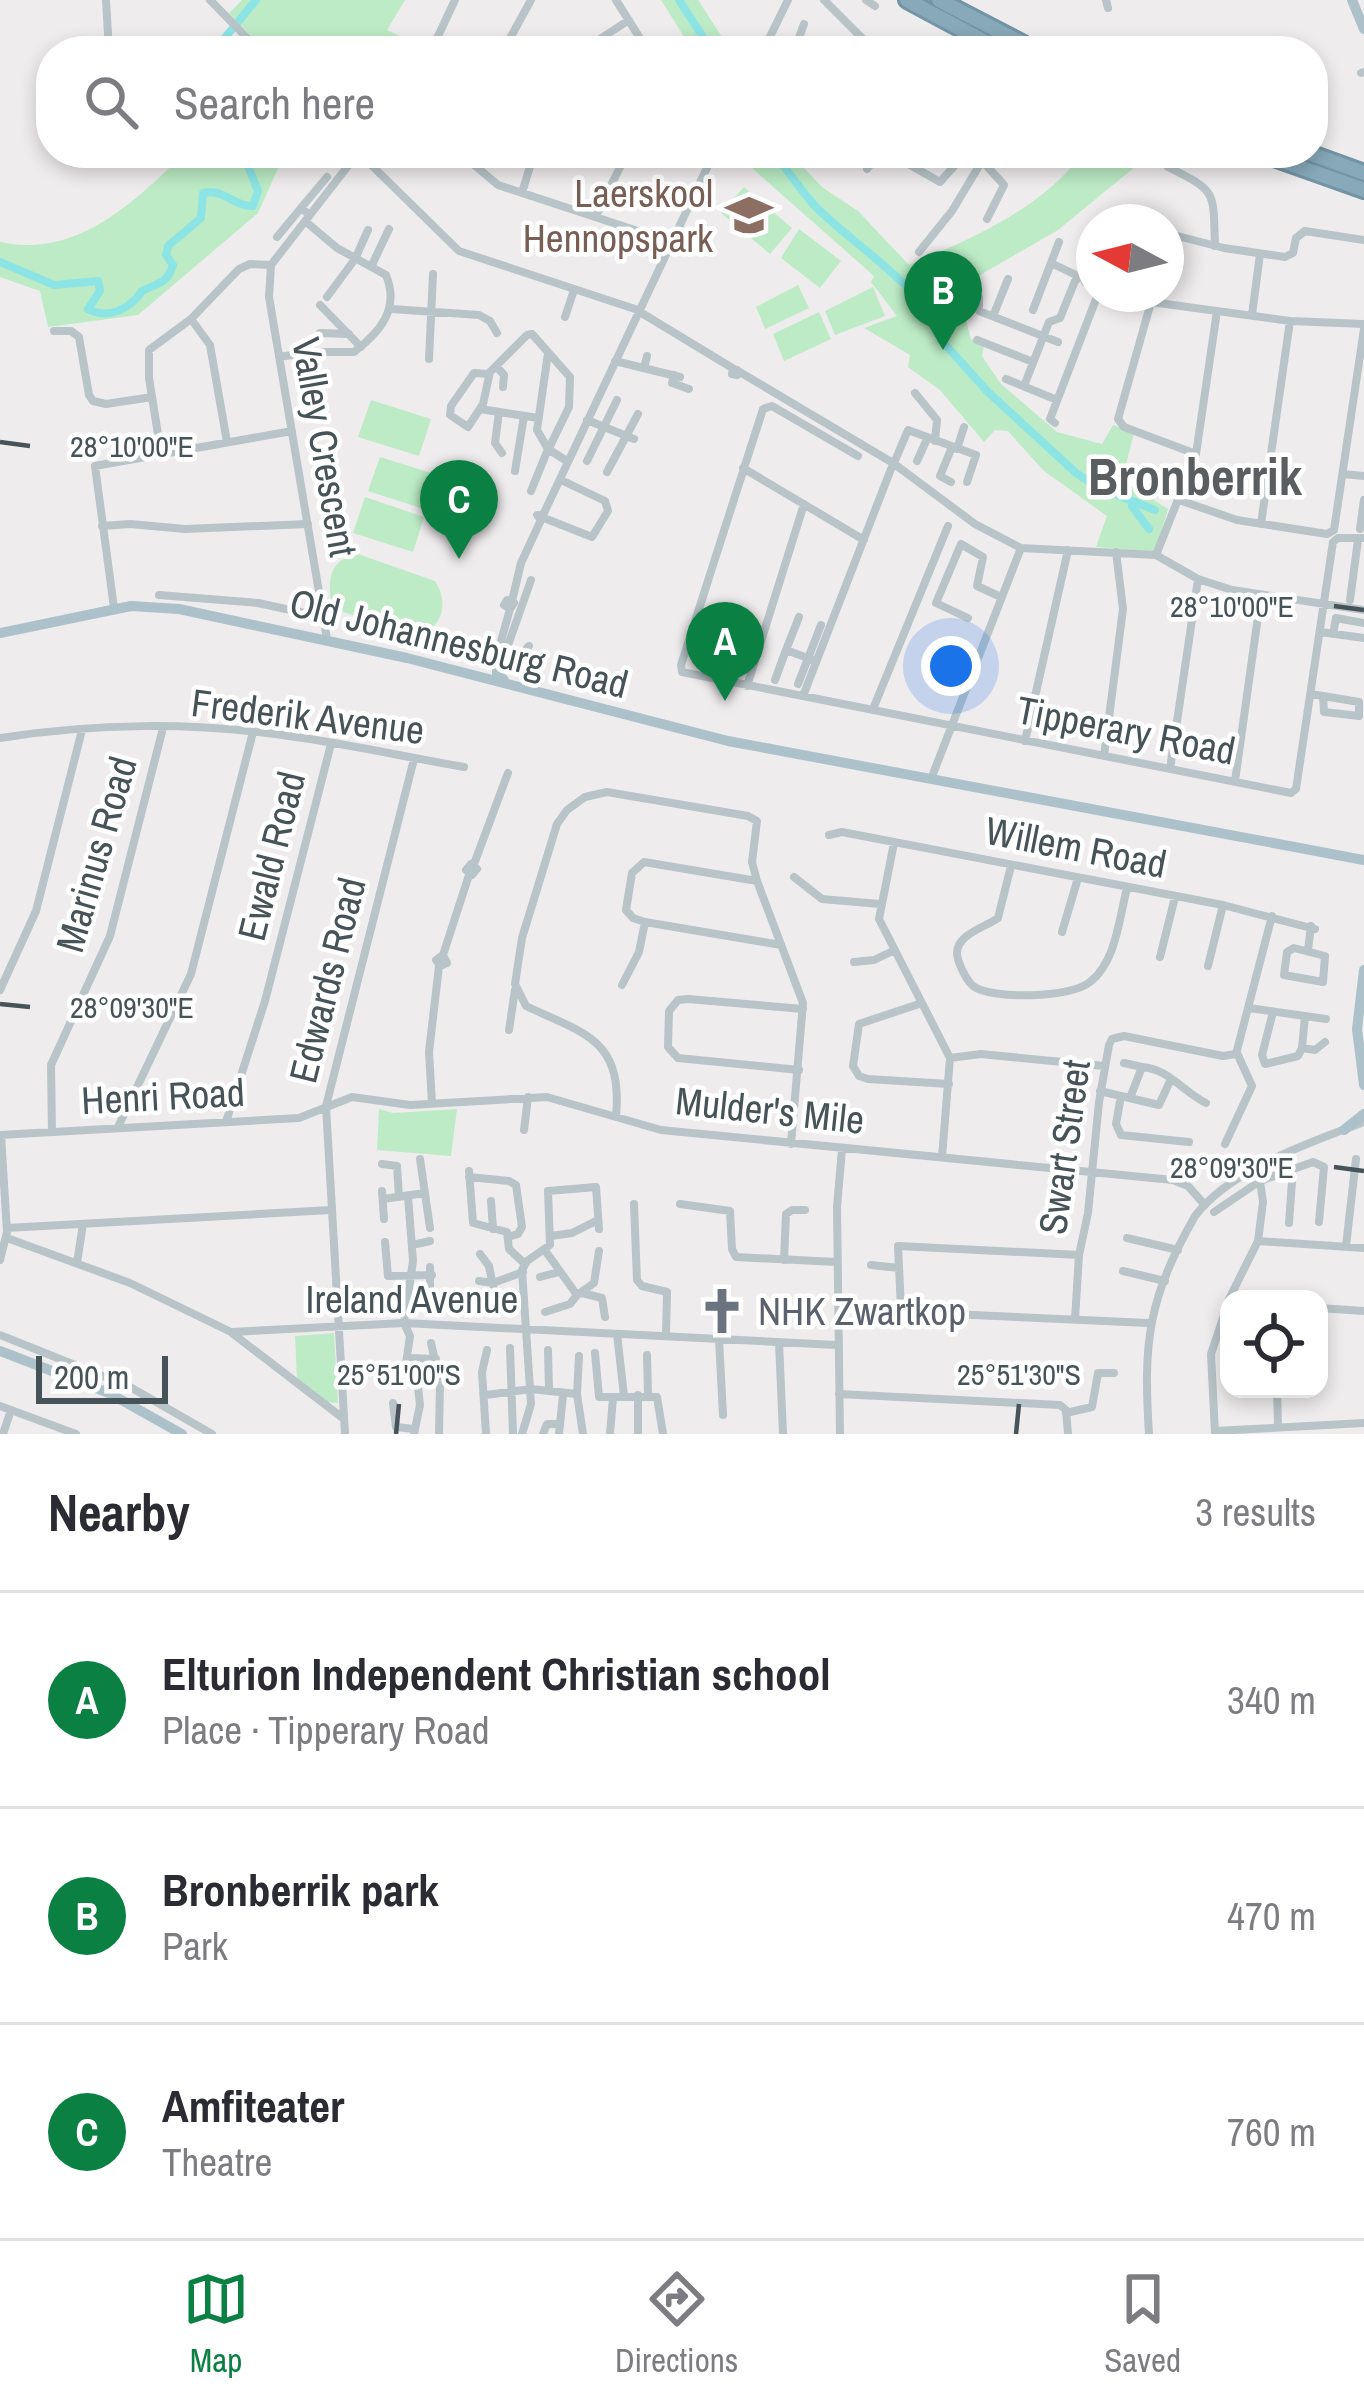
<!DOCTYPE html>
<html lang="en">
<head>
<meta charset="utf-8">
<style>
  :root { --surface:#fff; --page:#f2f2f3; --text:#2b2b33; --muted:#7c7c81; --line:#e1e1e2; --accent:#0b8043 }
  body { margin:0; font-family:"Archivo Narrow",sans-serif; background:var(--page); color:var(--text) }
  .controls { position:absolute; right:36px; bottom:36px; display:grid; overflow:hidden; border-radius:24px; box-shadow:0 6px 18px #0003 }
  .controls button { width:108px; height:108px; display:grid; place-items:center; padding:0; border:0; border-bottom:3px solid var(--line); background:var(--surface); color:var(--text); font:60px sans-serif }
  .compass { position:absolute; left:1076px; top:204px; width:108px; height:108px; border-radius:50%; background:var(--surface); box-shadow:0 6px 18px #0003; rotate:277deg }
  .scale { position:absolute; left:36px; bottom:30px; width:132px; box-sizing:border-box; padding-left:12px; border:6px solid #465358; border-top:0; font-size:33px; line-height:42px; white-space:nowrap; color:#465358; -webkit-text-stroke:9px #fff; paint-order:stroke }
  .you { position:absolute; left:951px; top:666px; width:42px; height:42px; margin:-30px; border:9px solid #fff; border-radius:50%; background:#1a73e8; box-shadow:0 0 0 18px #1a73e833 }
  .badge { display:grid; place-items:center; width:78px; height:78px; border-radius:50%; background:var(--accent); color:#fff; font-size:39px; font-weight:700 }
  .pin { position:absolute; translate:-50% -99px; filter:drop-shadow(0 3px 6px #0008) }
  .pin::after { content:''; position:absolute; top:63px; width:42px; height:36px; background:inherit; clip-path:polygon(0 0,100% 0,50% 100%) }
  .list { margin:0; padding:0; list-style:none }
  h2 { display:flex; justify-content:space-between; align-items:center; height:156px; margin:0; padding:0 48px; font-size:51px }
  h2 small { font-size:39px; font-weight:400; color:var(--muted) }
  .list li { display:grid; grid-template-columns:78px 1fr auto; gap:36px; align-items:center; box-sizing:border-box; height:216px; padding:0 48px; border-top:3px solid var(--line) }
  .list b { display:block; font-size:45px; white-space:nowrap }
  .list p { margin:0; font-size:39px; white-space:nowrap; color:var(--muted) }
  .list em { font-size:39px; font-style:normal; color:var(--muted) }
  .icon { flex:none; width:66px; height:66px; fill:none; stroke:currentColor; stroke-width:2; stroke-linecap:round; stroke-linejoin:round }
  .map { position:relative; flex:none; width:1364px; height:1434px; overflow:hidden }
  .search { position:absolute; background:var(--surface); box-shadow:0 6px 18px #0003; left:36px; right:36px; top:36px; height:132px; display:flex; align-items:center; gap:30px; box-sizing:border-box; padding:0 42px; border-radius:48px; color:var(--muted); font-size:45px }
  .sheet { height:804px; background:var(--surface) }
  nav { display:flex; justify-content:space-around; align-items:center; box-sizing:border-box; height:168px; border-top:3px solid var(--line); background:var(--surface); font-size:33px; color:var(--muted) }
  nav a { display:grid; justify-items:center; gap:6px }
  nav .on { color:var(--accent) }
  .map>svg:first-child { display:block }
  .green { fill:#bcebc5 }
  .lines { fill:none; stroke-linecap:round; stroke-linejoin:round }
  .river { stroke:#8ce4e5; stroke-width:8 }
  .highway-casing { stroke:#7294a4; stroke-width:20 }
  .minor { stroke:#b8c4c8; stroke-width:8 }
  .major { stroke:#adc1ca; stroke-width:10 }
  .highway { stroke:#87a9b9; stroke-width:14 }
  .ticks { fill:none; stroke:#465358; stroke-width:4.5 }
  .labels { text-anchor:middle; stroke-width:9; stroke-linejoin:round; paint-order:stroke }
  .education-label { font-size:39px; fill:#785e54; stroke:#fff; text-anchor:end }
  .street-label { font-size:39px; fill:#465358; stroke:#fff }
  .worship-label { font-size:39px; fill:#5b616d; stroke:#fff; text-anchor:start }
  .district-label { font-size:51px; font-weight:bold; fill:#5a5e61; stroke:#fff }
  .ticks-label { font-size:30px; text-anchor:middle; fill:#465358; stroke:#fff; stroke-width:9; stroke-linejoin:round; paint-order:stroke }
</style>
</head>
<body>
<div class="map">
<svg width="1364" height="1434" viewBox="0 0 1364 1434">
  <rect width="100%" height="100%" fill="#efeced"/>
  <!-- green -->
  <path class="green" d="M 242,0 L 405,0 L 387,30 L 402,37 L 395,51 L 266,51 L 229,13 Z
    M 661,0 L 698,0 L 731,51 L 693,51 Z
    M 185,153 L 285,153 L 258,213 L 138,315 L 48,327 L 40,291 L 0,277 L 0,242 C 77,259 134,202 185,153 Z
    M 735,153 L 790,153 L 822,187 L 858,211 L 909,265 C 972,239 1041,209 1083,153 L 1152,153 L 1058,230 L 961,286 L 965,307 L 970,309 L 966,321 L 971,339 L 984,345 L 982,356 L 1001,384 L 1057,432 L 1102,444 L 1113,425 L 1134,433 L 1122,480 L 1168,509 L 1155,552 L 1096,547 L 1107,516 L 1043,470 L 1008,431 L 995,430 L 984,442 L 940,390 L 908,367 L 910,355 L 864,328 L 897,316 L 871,282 L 874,276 Z
    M 744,187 L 792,228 L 770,254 L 721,213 Z
    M 799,229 L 841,261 L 820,288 L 781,258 Z
    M 798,285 L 809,308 L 765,329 L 756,307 Z
    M 873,287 L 885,316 L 835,335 L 825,311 Z
    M 819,312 L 831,339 L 784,361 L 773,334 Z
    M 371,400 L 431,419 L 419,456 L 358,437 Z
    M 380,457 L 438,475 L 427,510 L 368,491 Z
    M 365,497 L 424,517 L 413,552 L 353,533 Z
    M 358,554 L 435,581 C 450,604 442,631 414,636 L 332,608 C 328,582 327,560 358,554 Z
    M 379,1109 L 393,1113 L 457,1109 L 451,1156 L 377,1150 Z
    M 334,1333 L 338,1403 L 327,1402 L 297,1379 L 295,1336 Z"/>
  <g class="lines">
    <!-- river -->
    <path class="river" d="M 679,0 L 712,51
      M 214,51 L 256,0
      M 774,153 C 787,170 800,189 814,205 C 843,237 939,298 941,340 L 988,392 L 1076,473 L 1097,487 L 1155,510
      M 0,262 L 54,285 L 98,281 L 100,291 L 88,309 C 109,320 130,309 142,291 C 158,283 167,284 173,265 L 166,255 L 168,246 L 201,218 L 203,193 C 224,188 234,207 253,206 L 258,191 L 243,153
      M 1132,506 L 1149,529"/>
    <defs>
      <path id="highway" d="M 907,0 L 1002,51
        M 939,0 L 1037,51
        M 1260,153 L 1364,190
        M 1309,153 L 1364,173"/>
    </defs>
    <!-- highway casing -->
    <use href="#highway" class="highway-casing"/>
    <!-- minor -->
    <path class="minor" d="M 106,0 L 109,51
      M 210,0 L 260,51
      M 616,0 L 648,51
      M 824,0 L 875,51
      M 866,0 L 875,6
      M 1106,0 L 1108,8
      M 431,51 L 455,0
      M 503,51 L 531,0
      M 591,51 L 600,39 L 629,20
      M 763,51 L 788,0
      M 794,51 L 804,24
      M 1361,73 L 1364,72
      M 359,153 L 459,251 L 635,309 L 734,369
      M 460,153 L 498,185 L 671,242
      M 889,153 L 940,182 L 966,153
      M 975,153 L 1004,185 L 987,219
      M 1168,167 C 1218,192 1213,191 1215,246
      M 867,169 L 880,153
      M 522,193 L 534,153
      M 301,208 L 327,177
      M 596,216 L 627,153
      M 1166,233 L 1224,248 L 1285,257 L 1293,253 L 1296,238 L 1305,231 L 1364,240
      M 277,237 L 301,208 L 310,215
      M 919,252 L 952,211 L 982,161
      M 1051,263 L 1080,277
      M 271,265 L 269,297 L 327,639
      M 271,265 L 358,153
      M 371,267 L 389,229
      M 1094,274 L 1085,282 L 1094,289
      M 1133,294 L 1151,302 L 1290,321 L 1364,324
      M 327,297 L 355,259 L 368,230
      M 979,298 L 979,311 L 1058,342
      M 1151,302 L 1118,419 L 1124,427 L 1196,454
      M 320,305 L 361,347
      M 391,309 L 479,315 L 490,321 L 497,333
      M 1033,310 L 1059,242
      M 1252,315 L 1260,254
      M 993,316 L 1008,279
      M 565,317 L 574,290
      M 191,319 L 210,345 L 227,442
      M 54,331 L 71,331 L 79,337 L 89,395 L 93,401 L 106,404 L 152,397
      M 320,333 L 349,334
      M 977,340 L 1033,362
      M 548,353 L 537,430 L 548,449 L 567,461
      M 279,357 L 311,352 L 354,352 C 380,332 400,309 386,275 L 337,248 L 305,221
      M 429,359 L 433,274
      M 615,361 L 680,377
      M 496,366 L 504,375 L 503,387
      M 644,368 L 647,356
      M 733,369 L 737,370 L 737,375 L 732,374 Z
      M 738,371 L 893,463
      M 489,374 L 474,373 L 451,406 L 450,415 L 468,427 L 483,404 L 490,372 L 527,335 L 532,334 L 570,377 L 569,407 L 550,446
      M 674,375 L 672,383 L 689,389
      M 1006,379 L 1057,400
      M 1024,386 L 1049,322 L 1060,318 L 1075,281 L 1094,264 L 1090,255 L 1094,248
      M 915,393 L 937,420 L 935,441
      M 480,409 L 538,418
      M 499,412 L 495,443 L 502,453
      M 587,420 L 634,439
      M 1055,423 L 1050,419 L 1098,294
      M 957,449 L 964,427
      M 161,453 L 149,378 L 149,350 L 191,319 L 239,269 L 250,264 L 271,265
      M 858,456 L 772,406 L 763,409 L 681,665 L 682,672 L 1291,793 L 1296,789 L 1333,542 L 1338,538 L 1364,538
      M 587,461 L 617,400
      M 917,461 L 927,439
      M 894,463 L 908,430 L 976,455 L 967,482
      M 897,466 L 975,524 L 1021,548 L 1156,555 L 1198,579 L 1232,590 L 1364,610
      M 743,468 L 864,540
      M 515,471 L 524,416
      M 607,472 L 638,414
      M 1343,474 L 1364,476
      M 951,482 L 940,476 L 952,447
      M 531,491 L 548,449
      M 1179,500 L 1237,520 L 1327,534 L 1334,530 L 1364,329
      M 543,515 L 714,153
      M 544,518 L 592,537 L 608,511 L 605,501 L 561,480
      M 1261,524 L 1290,321
      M 102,526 L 130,524 L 185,529 L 308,524
      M 1360,529 L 1364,500
      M 1156,555 L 1196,454 L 1217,311
      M 159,595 L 258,603 L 323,617
      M 1350,600 L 1358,540
      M 512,601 L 521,563 L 541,520 L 537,515 L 543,515
      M 114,608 L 95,466 L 292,431
      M 968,618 L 936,603 L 961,544 L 983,557 L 977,586 L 1001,597
      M 1320,632 L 1364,638
      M 1333,634 L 1336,618 L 1364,623
      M 529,646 L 518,658 L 509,654 L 507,648 L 531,580
      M 786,650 L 799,617
      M 496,659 L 510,609 L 504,605 L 507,600 L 514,603 L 510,609
      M 775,680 L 786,650 L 816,661
      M 798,684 L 821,625
      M 747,686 L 804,504
      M 1311,694 L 1359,702 L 1359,716 L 1324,712 L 1323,696
      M 803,696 L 891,469
      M 873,709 L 948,526
      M 0,738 C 94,723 195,722 289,736 C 348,744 406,757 464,767
      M 1025,741 L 1068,550
      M 1104,756 L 1123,609 L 1116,552
      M 1170,769 L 1198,579
      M 931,779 L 1021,548
      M 1235,781 L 1261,595
      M 829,835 L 842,832 L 1223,905 L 1315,929
      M 894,843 L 879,919 L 950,1058 L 942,1157
      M 471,864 L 477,869 L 472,875 L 466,870 Z
      M 474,864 L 508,773
      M 1011,866 L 998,918 C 986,927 957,934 957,953 C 957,961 966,980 973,986 C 992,1000 1071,998 1090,982 C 1116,962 1119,919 1127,888
      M 794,877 L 822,899 L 880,904
      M 757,881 L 644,862 L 632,873 L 626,910 L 633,918 L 645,922 L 781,945
      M 1062,932 L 1078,878
      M 1294,948 L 1325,956 L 1323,982 L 1284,975 L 1287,952 Z
      M 1308,950 L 1311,926
      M 443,955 L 469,875
      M 443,955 L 447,963 L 440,966 L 436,960 Z
      M 1160,957 L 1175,897
      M 854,962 L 874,960 L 893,951
      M 1208,966 L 1223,905
      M 622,985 L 639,952 L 645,922
      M 0,990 L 36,911 L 82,730
      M 922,1003 L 859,1024 L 853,1066 L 859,1076 L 868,1079 L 949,1084
      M 1249,1008 L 1326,1019
      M 1273,1012 L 1262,1055 L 1265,1064 L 1298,1056 L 1302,1048 L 1315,1050 L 1325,1042
      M 509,1030 L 515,990
      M 1302,1048 L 1305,1016
      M 950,1058 L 981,1054 L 1104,1066
      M 1124,1063 L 1142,1067
      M 799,1070 L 678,1058 L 668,1047 L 669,1011 L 678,1000 L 688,999 L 803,1009
      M 1100,1091 L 1159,1105 L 1171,1079
      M 1121,1096 L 1116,1124 L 1121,1135 L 1189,1142
      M 1130,1098 L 1142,1067 C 1169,1069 1182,1091 1206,1103
      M 432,1103 L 429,1052 L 439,966
      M 616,1117 C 623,1039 585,1034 526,1006 L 515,984 L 522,938 L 557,824 L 567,810 L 585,797 L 607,792 L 748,816 L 757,821 L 752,862 L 757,881 L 803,1003 L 791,1144
      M 226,1122 L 265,1001 L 331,744
      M 118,1127 L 191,974 L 253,732
      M 524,1130 L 528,1097
      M 52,1132 L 51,1065 L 110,936 L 163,728
      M 0,1135 L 299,1118 L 352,1097 L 410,1105 L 547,1097 L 661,1130 L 1173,1180 L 1188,1186 L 1204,1204
      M 1225,1144 L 1252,1086 L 1237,1053
      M 420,1159 L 430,1228
      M 382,1164 L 397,1166 L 399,1197
      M 469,1171 L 473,1223 L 507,1232 L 509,1249 L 524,1263
      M 469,1177 L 509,1181 L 516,1185 L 522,1227 L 518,1234 L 508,1237
      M 382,1191 L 384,1219
      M 408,1196 L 413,1261 L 404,1323 L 410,1336
      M 383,1199 L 425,1193
      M 491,1201 L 493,1229
      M 634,1204 L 637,1280 L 642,1286 L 667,1292 L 666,1336
      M 680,1204 L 730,1211 L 732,1249 L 736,1257 L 837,1262
      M 1214,1212 L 1260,1181 L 1313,1162 L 1324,1167 L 1319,1222
      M 1289,1223 L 1293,1168
      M 7,1228 L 331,1210
      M 551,1236 L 572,1233 L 598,1220
      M 7,1238 L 130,1283 L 231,1332 L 404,1323 L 836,1345
      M 1127,1238 L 1178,1250
      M 1258,1241 L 1263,1202 L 1260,1181
      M 385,1242 L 388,1276 L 432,1275
      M 412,1245 L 430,1241
      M 1346,1246 L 1356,1159
      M 544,1249 L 577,1295 L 594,1283 L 599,1251
      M 480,1254 L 489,1266 L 497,1306
      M 1079,1255 L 898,1246 L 901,1309 L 905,1312 L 1148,1323
      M 0,1260 L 7,1232 L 1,1135
      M 784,1260 L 786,1214 L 792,1210 L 805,1210
      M 77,1263 L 83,1224
      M 871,1265 L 899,1268
      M 1123,1271 L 1165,1281
      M 540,1277 L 559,1272
      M 479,1281 L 493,1283 L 523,1272
      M 582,1293 L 602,1298 L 605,1317
      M 1229,1299 L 1258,1241 L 1364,1248
      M 391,1301 L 405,1300
      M 483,1307 L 512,1305
      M 1319,1308 L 1364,1311
      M 430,1312 L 430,1267
      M 545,1312 L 570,1304 L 577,1295
      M 1075,1319 L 1079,1255 L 1088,1213 L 1099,1102 L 1109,1045 L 1112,1039 L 1124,1036 L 1223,1056 L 1236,1054 L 1272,916
      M 232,1333 L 344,1419
      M 617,1334 L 624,1396
      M 0,1335 L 130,1387 L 212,1434
      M 719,1339 L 723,1415
      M 779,1342 L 783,1434
      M 431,1343 L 440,1382 L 439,1434
      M 510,1348 L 513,1434
      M 548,1350 L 549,1390
      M 595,1353 L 599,1397 L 657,1397 L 663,1434
      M 647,1355 L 648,1394
      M 579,1356 L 577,1394 L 583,1434
      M 408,1358 L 436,1359
      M 392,1368 L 406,1363 L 410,1336
      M 1277,1389 L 1278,1427
      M 839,1394 L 1060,1405 L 1066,1410 L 1068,1434
      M 486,1395 L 531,1389 L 577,1394
      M 638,1395 L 638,1434
      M 393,1403 L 396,1427 L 414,1429
      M 0,1406 L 76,1434
      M 1066,1413 L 1092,1407 L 1098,1373 L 1114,1373
      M 1215,1431 L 1364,1423
      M 1215,1433 L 1211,1354 L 1229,1300
      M 3,1434 L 11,1410
      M 345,1434 L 326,1106 L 414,759
      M 414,1434 L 420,1405 L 417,1379
      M 486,1434 L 482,1372 L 487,1350
      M 522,1434 L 531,1404 L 522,1270 L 527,1261 L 550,1245 L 548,1191 L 596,1187 L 599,1229
      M 543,1434 L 547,1424 L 560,1424
      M 559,1434 L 563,1395
      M 610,1434 L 613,1398
      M 840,1434 L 837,1207 L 842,1149
      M 1149,1434 C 1143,1341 1148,1299 1195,1216 C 1231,1169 1309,1143 1364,1122"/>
    <!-- major -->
    <path class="major" d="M 1352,0 L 1364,29
      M 0,633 L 131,606 L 179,609 L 407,658 L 728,741 L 1364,860
      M 497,657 L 497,674 L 504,680
      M 1364,970 L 1357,1029 L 1364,1085
      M 1344,1130 L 1364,1114
      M 0,1351 L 109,1393 L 182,1434"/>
    <!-- highway -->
    <use href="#highway" class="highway"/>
  </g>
  <!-- ticks -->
  <path class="ticks" d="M 0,442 L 30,446M 1334,606 L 1364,610M 0,1004 L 30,1007M 1334,1167 L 1364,1171M 396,1434 L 399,1404M 1016,1434 L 1019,1404"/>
  <!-- icons -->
  <defs>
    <symbol id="school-bare" viewBox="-9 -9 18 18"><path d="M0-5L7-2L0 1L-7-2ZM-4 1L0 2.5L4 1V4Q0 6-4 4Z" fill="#8d6e63" stroke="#fff" stroke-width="2.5" paint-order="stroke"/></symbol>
    <symbol id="church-bare" viewBox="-9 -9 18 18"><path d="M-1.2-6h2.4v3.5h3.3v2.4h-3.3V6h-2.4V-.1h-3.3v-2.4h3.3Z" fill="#6b7280" stroke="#fff" stroke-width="2.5" paint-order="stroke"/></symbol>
  </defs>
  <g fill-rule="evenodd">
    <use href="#school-bare" x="716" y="182" width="66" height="66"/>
    <use href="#church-bare" x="689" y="1278" width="66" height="66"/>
  </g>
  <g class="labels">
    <!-- education labels -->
    <g class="education-label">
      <text x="713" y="207">Laerskool<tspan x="713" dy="45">Hennopspark</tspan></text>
    </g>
    <!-- street labels -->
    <g class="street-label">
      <text transform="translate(325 447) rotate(80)" y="14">Valley Crescent</text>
      <text transform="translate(459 643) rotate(14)" y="14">Old Johannesburg Road</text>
      <text transform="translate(308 716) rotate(7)" y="14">Frederik Avenue</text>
      <text transform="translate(1126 730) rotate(11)" y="14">Tipperary Road</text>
      <text transform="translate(1076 847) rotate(11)" y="14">Willem Road</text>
      <text transform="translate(96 854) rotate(-74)" y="14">Marinus Road</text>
      <text transform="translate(271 856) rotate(-76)" y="14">Ewald Road</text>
      <text transform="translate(327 980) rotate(-76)" y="14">Edwards Road</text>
      <text transform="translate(163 1096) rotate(-3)" y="14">Henri Road</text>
      <text transform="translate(770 1110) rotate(6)" y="14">Mulder's Mile</text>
      <text transform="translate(1064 1147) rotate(-82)" y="14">Swart Street</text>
      <text x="412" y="1313">Ireland Avenue</text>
    </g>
    <!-- worship labels -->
    <g class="worship-label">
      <text x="758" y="1325">NHK Zwartkop</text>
    </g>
    <!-- district labels -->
    <g class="district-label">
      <text x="1195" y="495">Bronberrik</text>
    </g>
  </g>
  <g class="ticks-label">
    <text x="132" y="457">28°10'00"E</text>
    <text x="1232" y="617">28°10'00"E</text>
    <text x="132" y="1018">28°09'30"E</text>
    <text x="1232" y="1178">28°09'30"E</text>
    <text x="399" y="1385">25°51'00"S</text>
    <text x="1019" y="1385">25°51'30"S</text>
  </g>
</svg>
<div class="controls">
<button><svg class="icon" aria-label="locate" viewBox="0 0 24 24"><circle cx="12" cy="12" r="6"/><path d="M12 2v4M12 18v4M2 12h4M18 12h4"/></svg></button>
</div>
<svg class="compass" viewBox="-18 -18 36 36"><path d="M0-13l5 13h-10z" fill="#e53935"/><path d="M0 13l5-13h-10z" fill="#7c7c81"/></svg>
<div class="scale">200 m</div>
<div class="you"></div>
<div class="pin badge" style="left:725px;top:701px">A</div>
<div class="pin badge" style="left:943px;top:350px">B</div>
<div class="pin badge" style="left:459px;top:559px">C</div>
<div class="search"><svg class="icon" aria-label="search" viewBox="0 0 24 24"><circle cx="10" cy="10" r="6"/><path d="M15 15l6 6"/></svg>Search here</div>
</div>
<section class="sheet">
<h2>Nearby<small>3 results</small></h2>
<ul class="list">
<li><span class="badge">A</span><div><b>Elturion Independent Christian school</b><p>Place · Tipperary Road</p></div><em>340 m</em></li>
<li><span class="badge">B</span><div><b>Bronberrik park</b><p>Park</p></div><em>470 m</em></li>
<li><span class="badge">C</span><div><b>Amfiteater</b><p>Theatre</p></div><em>760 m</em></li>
</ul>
</section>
<nav>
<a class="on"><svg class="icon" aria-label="map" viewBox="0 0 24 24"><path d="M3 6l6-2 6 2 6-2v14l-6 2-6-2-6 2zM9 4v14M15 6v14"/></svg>Map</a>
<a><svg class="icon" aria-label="directions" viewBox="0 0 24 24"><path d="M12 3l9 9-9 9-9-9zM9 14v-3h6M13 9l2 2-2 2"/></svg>Directions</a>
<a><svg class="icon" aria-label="saved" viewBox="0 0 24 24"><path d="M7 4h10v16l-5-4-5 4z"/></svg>Saved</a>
</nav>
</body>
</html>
